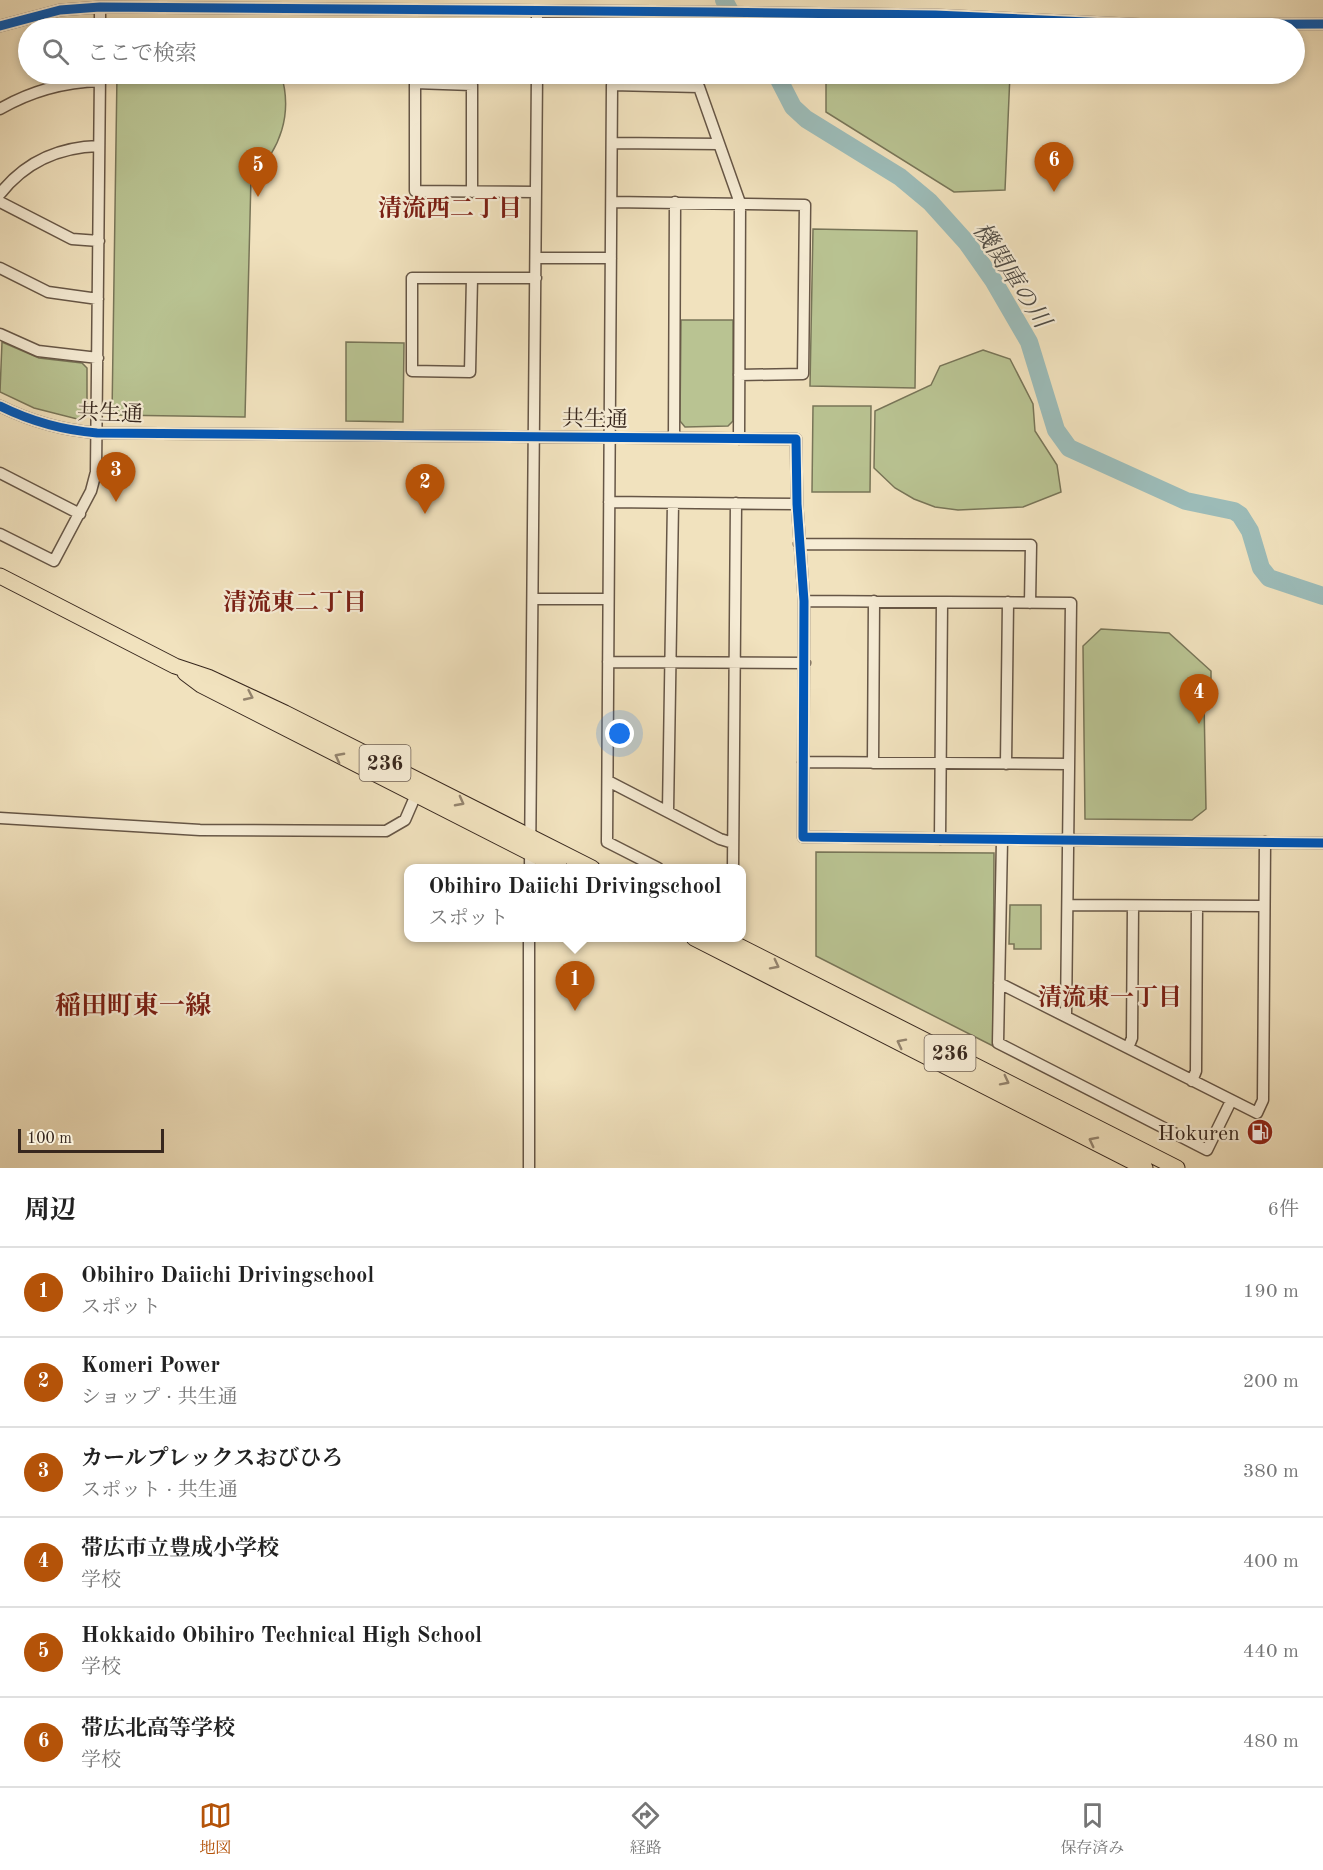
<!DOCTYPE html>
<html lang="ja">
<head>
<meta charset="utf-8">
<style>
  :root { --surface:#fff; --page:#f6f6f6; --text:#222; --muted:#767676; --line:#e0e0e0; --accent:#b45309 }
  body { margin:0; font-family:"Old Standard TT","Noto Serif JP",serif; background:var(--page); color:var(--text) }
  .scale { position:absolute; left:18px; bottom:15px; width:146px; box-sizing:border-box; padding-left:6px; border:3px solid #37271e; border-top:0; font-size:16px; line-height:21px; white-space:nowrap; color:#37271e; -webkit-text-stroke:4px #f6ecd5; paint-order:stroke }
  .you { position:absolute; left:620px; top:734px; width:21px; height:21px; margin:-15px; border:4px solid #fff; border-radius:50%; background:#1a73e8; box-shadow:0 0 0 9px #1a73e833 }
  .badge { display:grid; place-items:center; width:39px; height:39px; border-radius:50%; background:var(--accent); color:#fff; font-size:20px; font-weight:700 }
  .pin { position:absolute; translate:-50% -50px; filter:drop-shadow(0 2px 3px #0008) }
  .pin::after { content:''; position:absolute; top:32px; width:21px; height:18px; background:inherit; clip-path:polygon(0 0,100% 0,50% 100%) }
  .popup { position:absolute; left:404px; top:864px; width:342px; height:78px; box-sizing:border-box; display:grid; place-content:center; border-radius:12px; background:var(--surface); filter:drop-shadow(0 2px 4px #0005); font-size:20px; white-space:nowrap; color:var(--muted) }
  .popup b { font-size:22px; color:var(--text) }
  .popup::after { content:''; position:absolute; left:50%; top:100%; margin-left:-12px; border:12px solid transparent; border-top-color:var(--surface) }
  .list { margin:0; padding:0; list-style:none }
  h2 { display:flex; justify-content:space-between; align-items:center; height:78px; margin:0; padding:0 24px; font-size:26px }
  h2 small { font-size:20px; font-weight:400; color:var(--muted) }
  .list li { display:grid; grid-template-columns:39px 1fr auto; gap:18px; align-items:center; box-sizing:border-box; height:90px; padding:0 24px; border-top:2px solid var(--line) }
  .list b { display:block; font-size:22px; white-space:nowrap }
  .list p { margin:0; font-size:20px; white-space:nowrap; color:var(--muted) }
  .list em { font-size:20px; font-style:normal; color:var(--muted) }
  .icon { flex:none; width:33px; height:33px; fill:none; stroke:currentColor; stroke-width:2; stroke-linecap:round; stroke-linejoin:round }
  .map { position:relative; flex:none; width:1323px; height:1168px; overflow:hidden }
  .search { position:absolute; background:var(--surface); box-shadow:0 3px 9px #0003; left:18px; right:18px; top:18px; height:66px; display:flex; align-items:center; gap:15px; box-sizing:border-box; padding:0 21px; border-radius:33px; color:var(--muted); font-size:22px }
  .sheet { height:618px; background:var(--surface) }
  nav { display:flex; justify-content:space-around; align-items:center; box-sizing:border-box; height:84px; border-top:2px solid var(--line); background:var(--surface); font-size:16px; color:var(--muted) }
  nav a { display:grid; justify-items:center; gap:3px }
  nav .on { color:var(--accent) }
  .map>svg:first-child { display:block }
  .green { fill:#b9c392; stroke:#787558; stroke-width:1.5 }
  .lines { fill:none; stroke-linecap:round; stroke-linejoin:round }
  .river { stroke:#9cbcb9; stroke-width:18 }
  .minor-casing { stroke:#665646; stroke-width:13 }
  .highway-casing { stroke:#37271e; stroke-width:17 }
  .minor { stroke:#f6ecd5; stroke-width:10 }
  .highway { stroke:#f1e2be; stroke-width:15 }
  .cycleway-casing { stroke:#f6ecd5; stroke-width:13 }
  .cycleway { stroke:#0057b8; stroke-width:9 }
  .oneway { stroke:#94846e }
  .labels { text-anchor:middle; stroke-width:4.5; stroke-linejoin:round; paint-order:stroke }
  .shield { fill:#f6ecd5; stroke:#706255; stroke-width:1.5 }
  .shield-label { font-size:21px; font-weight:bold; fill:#37271e }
  .street-label { font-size:22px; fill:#37271e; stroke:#f6ecd5 }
  .poi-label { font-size:22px; fill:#37271e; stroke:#f6ecd5; text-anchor:end }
  .neighbourhood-label { font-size:24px; font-weight:bold; fill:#7a1f14; stroke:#f6ecd5 }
  .water-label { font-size:24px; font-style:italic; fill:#504c45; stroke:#f6ecd5 }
  .quarter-label { font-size:26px; font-weight:bold; fill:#7a1f14; stroke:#f6ecd5 }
</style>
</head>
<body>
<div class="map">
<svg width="1323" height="1168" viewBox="0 0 1323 1168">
  <rect width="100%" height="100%" fill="#f1e2be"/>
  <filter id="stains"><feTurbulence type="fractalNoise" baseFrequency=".00333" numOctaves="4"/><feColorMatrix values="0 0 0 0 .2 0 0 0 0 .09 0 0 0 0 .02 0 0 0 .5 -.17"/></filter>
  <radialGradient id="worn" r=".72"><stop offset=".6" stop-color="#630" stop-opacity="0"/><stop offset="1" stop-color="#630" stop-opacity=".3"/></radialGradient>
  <!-- green -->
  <path class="green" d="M 117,74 L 281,74 C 293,113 281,150 251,178 L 245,417 L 112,415 Z
    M 826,74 L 1010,74 L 1005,190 L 954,192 L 826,112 Z
    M 813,229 L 917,231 L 915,388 L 810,386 Z
    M 681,320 L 733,320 L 733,421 L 728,426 L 685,427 L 680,421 Z
    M 2,342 L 39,358 L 82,363 L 87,368 L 87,414 L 81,420 L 34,408 L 0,392 Z
    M 346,342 L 404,343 L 403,422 L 346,421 Z
    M 983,350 L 1010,359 L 1033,404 L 1035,431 L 1057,465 L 1061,492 L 1023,507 L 958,510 L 935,507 L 914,499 L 895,488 L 874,468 L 875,411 L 931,385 L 940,366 Z
    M 813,406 L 871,406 L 870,492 L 812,492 Z
    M 1101,629 L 1169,633 L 1211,671 L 1211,695 L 1204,701 L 1206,809 L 1192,820 L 1085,819 L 1083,646 Z
    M 816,852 L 994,853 L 993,1046 L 816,956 Z
    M 1010,905 L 1041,905 L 1041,949 L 1014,949 L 1014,944 L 1009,944 Z"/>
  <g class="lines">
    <!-- river -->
    <path class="river" d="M 724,0 L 739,28
      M 776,74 L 793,107 L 806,119 L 900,177 L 930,202 L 967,243 L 993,280 L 1029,342 L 1056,430 L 1069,448 L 1186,501 L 1234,511 L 1240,515 L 1250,531 L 1261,568 L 1269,578 L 1323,596"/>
    <defs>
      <path id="minor" d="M 0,26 L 60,10 L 100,7 L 710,12 L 935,15 L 1151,25 L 1323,24
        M 100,28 L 100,7
        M 537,28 L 537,11
        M 0,109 C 31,91 64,82 100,81
        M 612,143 L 719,144
        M 472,192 L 472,85 L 415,83 L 415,191 L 536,192
        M 0,194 C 25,162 59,147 99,146
        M 0,202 L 72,239 L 99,241
        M 612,202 L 805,205 L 803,374 L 739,375
        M 536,258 L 611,258
        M 0,268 L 48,292 L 98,299
        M 472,278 L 470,372 L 412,371 L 412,278 L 536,278
        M 0,334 L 38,351 L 98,358
        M 0,406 C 32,422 62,430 97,433 L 796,439 L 797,504 L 804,601 L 803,837 L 1323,843
        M 674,438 L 675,202
        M 0,473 L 80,514
        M 609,502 L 797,504
        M 0,534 L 54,561 L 91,491 L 96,472 L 100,74
        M 799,544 L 1031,545 L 1030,603
        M 533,599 L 608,599
        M 804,601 L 1071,603 L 1066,1015
        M 608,662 L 805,663
        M 803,762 L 1068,764
        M 873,763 L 874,601
        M 1006,764 L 1008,602
        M 608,781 L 720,839 L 733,843
        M 668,811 L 673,503
        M 0,818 L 200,830 L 386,831 L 405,820 L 418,790
        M 940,839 L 942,602
        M 1002,840 L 998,1043 L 1207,1150 L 1231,1101
        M 530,868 L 537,74
        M 658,868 L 607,842 L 612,85 L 699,87 L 740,203 L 739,439
        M 733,868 L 736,503
        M 1069,905 L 1264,906
        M 999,983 L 1257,1113 L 1263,1100 L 1265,842
        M 1128,1048 L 1132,1038 L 1133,906
        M 1192,1081 L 1196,1071 L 1197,906
        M 529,1168 L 529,938"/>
      <path id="highway" d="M 0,576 L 175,666 L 208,677 L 285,713 L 592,868
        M 185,673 L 201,685 L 560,868
        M 694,938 L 1145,1168
        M 723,938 L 1177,1168"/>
    </defs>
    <!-- minor casing -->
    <use href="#minor" class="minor-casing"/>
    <!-- highway casing -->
    <use href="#highway" class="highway-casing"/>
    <!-- minor -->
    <use href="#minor" class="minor"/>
    <!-- highway -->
    <use href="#highway" class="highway"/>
    <defs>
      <path id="cycleway" d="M 0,26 L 60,10 L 100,7 L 710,12 L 935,15 L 1151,25 L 1323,24
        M 0,406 C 32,422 62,430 97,433 L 796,439 L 797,504 L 804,601 L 803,837 L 1323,843"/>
    </defs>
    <!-- cycleway casing -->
    <use href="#cycleway" class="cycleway-casing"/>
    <!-- cycleway -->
    <use href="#cycleway" class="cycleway"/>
  </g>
  <!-- one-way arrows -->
  <defs><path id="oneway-chevron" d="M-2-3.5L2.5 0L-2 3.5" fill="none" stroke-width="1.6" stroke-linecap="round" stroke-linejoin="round" transform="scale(1.5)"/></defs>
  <g class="oneway">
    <use href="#oneway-chevron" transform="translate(249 696) rotate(25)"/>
    <use href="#oneway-chevron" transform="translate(339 757) rotate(-152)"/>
    <use href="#oneway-chevron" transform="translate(460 802) rotate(28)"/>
    <use href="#oneway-chevron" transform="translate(775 965) rotate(27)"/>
    <use href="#oneway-chevron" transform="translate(901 1043) rotate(-153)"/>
    <use href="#oneway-chevron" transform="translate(1005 1081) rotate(27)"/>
    <use href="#oneway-chevron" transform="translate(1093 1141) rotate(-153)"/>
  </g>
  <!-- icons -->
  <defs>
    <symbol id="fuel-disc" viewBox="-11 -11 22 22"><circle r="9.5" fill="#8f2418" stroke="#f6ecd5"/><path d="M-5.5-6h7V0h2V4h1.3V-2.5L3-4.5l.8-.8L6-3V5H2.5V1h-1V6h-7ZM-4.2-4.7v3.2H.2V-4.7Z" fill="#fff"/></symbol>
  </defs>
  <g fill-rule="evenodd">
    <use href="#fuel-disc" x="1245" y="1117" width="30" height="30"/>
  </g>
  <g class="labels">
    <!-- shield labels -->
    <g class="shield">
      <rect x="359.5" y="745" width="51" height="36" rx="4.5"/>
      <rect x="924.5" y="1035" width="51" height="36" rx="4.5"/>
    </g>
    <g class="shield-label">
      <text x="385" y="770">236</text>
      <text x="950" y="1060">236</text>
    </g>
    <!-- street labels -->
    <g class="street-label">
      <text transform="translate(110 412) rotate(2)" y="8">共生通</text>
      <text transform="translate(595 418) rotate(1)" y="8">共生通</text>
    </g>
    <!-- poi labels -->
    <g class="poi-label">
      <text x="1240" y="1140">Hokuren</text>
    </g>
    <!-- neighbourhood labels -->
    <g class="neighbourhood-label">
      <text x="450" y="216">清流西二丁目</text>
      <text x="295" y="610">清流東二丁目</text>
      <text x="1110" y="1005">清流東一丁目</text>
    </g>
    <!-- water labels -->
    <g class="water-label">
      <text transform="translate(1012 275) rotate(57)" y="8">機関庫の川</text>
    </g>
    <!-- quarter labels -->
    <g class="quarter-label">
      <text x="133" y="1014">稲田町東一線</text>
    </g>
  </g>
  <rect width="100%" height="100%" filter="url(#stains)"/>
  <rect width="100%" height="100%" fill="url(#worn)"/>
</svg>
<div class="scale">100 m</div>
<div class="you"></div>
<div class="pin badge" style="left:575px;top:1011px">1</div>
<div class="popup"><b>Obihiro Daiichi Drivingschool</b>スポット</div>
<div class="pin badge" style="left:425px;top:514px">2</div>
<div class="pin badge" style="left:116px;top:502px">3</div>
<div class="pin badge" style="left:1199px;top:724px">4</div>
<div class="pin badge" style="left:258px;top:197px">5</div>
<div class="pin badge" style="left:1054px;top:192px">6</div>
<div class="search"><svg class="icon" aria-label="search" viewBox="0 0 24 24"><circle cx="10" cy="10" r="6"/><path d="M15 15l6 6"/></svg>ここで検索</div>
</div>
<section class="sheet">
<h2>周辺<small>6件</small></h2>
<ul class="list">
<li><span class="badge">1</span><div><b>Obihiro Daiichi Drivingschool</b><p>スポット</p></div><em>190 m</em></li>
<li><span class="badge">2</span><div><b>Komeri Power</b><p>ショップ · 共生通</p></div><em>200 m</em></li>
<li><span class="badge">3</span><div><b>カールプレックスおびひろ</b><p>スポット · 共生通</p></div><em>380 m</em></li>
<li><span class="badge">4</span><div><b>帯広市立豊成小学校</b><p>学校</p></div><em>400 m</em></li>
<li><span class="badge">5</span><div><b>Hokkaido Obihiro Technical High School</b><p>学校</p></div><em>440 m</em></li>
<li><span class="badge">6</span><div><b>帯広北高等学校</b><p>学校</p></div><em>480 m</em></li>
</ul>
</section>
<nav>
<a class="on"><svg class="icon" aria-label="map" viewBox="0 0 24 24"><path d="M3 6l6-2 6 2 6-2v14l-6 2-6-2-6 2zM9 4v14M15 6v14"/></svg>地図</a>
<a><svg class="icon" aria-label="directions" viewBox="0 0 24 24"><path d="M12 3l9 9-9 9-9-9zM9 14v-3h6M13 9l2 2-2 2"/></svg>経路</a>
<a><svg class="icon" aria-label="saved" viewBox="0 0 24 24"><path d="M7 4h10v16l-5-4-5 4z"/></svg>保存済み</a>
</nav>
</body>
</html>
